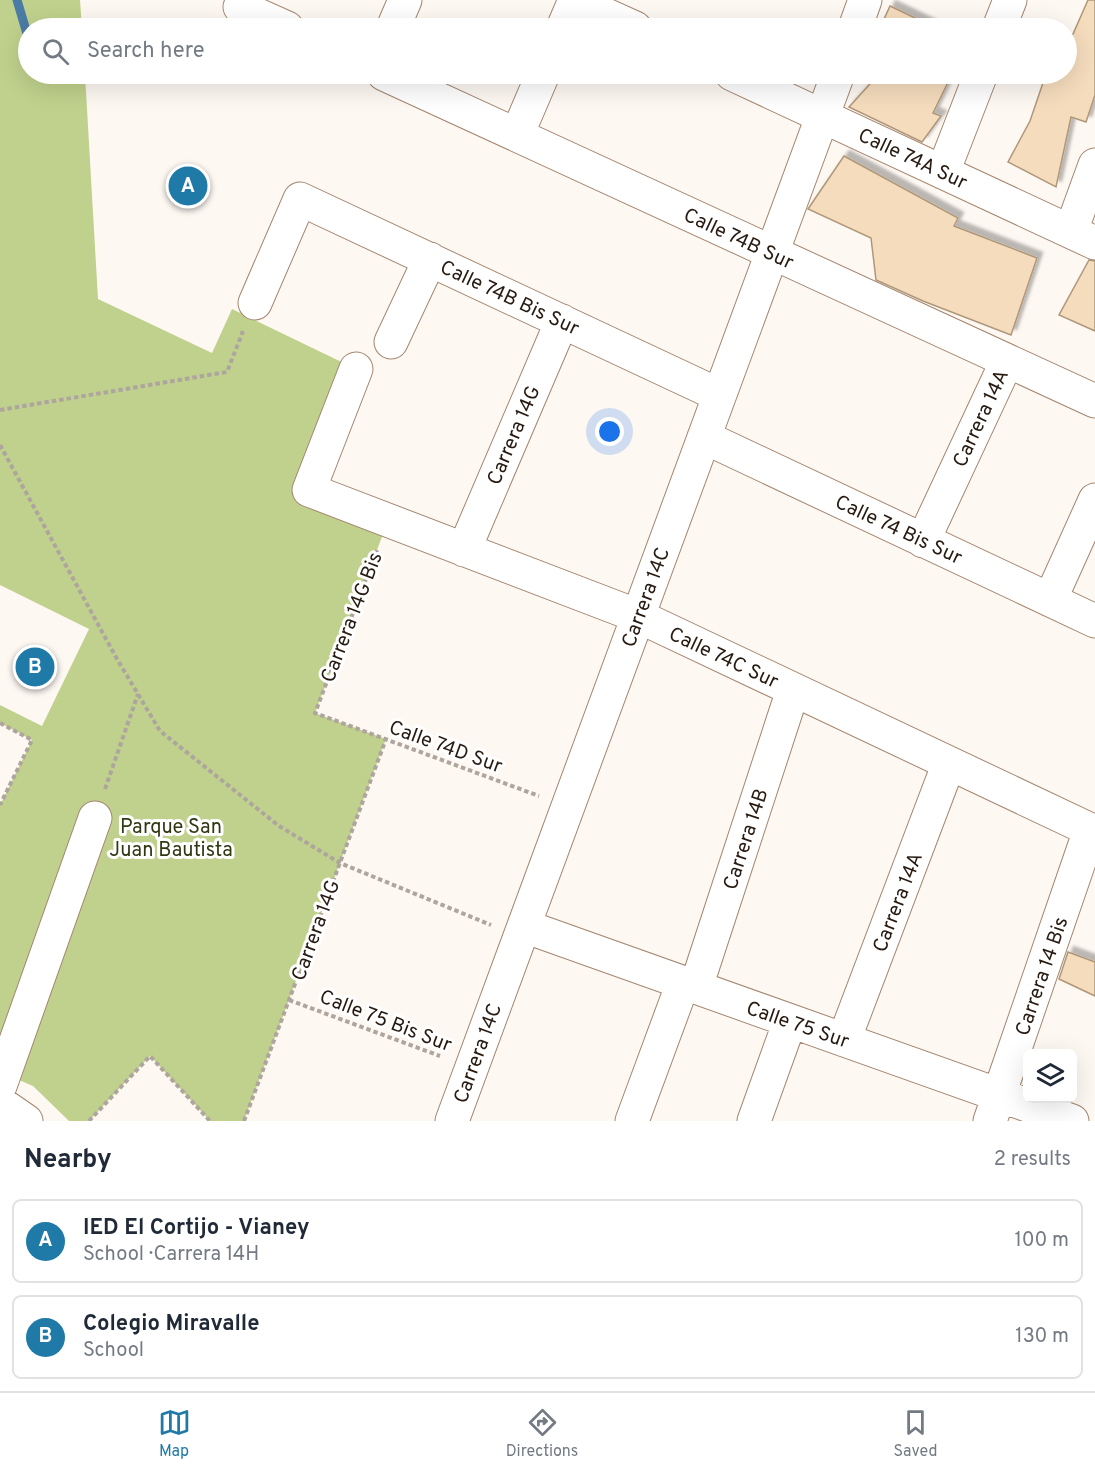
<!DOCTYPE html>
<html lang="en">
<head>
<meta charset="utf-8">
<style>
  :root { --surface:#fff; --page:#f6f6f7; --text:#1f2937; --muted:#747a83; --line:#e0e1e3; --accent:#1f7aa8 }
  body { margin:0; font-family:Overpass,sans-serif; background:var(--page); color:var(--text) }
  .controls { position:absolute; right:18px; bottom:18px; display:grid; overflow:hidden; border-radius:9px; box-shadow:0 6px 24px #0002 }
  .controls button { width:54px; height:54px; display:grid; place-items:center; padding:0; border:0; border-bottom:2px solid var(--line); background:var(--surface); color:var(--text); font:30px sans-serif }
  .you { position:absolute; left:610px; top:432px; width:21px; height:21px; margin:-15px; border:4px solid #fff; border-radius:50%; background:#1a73e8; box-shadow:0 0 0 9px #1a73e833 }
  .badge { display:grid; place-items:center; width:39px; height:39px; border-radius:50%; background:var(--accent); color:#fff; font-size:20px; font-weight:700 }
  .pin { position:absolute; translate:-50% -50%; border:3px solid #fff; box-shadow:0 2px 6px #0006 }
  .list { margin:0; padding:0; list-style:none }
  h2 { display:flex; justify-content:space-between; align-items:center; height:78px; margin:0; padding:0 24px; font-size:26px }
  h2 small { font-size:20px; font-weight:400; color:var(--muted) }
  .list li { display:grid; grid-template-columns:39px 1fr auto; gap:18px; align-items:center; box-sizing:border-box; height:84px; margin:0 12px 12px; padding:0 12px; border:2px solid var(--line); border-radius:9px }
  .list b { display:block; font-size:22px; white-space:nowrap }
  .list p { margin:0; font-size:20px; white-space:nowrap; color:var(--muted) }
  .list em { font-size:20px; font-style:normal; color:var(--muted) }
  .icon { flex:none; width:33px; height:33px; fill:none; stroke:currentColor; stroke-width:2; stroke-linecap:round; stroke-linejoin:round }
  .map { position:relative; flex:none; width:1095px; height:1121px; overflow:hidden }
  .search { position:absolute; background:var(--surface); box-shadow:0 6px 24px #0002; left:18px; right:18px; top:18px; height:66px; display:flex; align-items:center; gap:15px; box-sizing:border-box; padding:0 21px; border-radius:33px; color:var(--muted); font-size:22px }
  .sheet { height:270px; background:var(--surface) }
  nav { display:flex; justify-content:space-around; align-items:center; box-sizing:border-box; height:84px; border-top:2px solid var(--line); background:var(--surface); font-size:16px; color:var(--muted) }
  nav a { display:grid; justify-items:center; gap:3px }
  nav .on { color:var(--accent) }
  .map>svg:first-child { display:block }
  .green { fill:#c0d18d }
  .lines { fill:none; stroke-linecap:round; stroke-linejoin:round }
  .stream { stroke:#4b7ca5; stroke-width:9 }
  .building { fill:#f5dcbd; stroke:#af977a; stroke-width:1.5; filter:url(#shadow) }
  .minor-casing { stroke:#a4866f; stroke-width:35 }
  .path { stroke:#ada59e; stroke-width:4; stroke-dasharray:4.5 3; stroke-linecap:butt }
  .minor { stroke:#fff; stroke-width:33 }
  .labels { text-anchor:middle; stroke-width:6; stroke-linejoin:round; paint-order:stroke }
  .street-label { font-size:20px; fill:#261a11; stroke:#fff }
  .park-label { font-size:20px; fill:#303812; stroke:#fff }
</style>
</head>
<body>
<div class="map">
<svg width="1095" height="1121" viewBox="0 0 1095 1121">
  <defs>
    <filter id="shadow"><feDropShadow dx="5.5" dy="-5.5" stdDeviation="1.5" flood-color="#0004"/></filter>
  </defs>
  <rect width="100%" height="100%" fill="#fef8f3"/>
  <!-- green -->
  <path class="green" d="M 0,0 L 80,0 L 82,28 L 28,28 L 28,74 L 85,74 L 98,299 L 212,353 L 232,309 L 356,369 L 309,490 L 388,521 L 315,713 L 386,739 L 244,1121 L 210,1121 L 150,1056 L 89,1121 L 69,1121 L 33,1086 L 0,1072 L 0,805 L 32,740 L 0,723 L 0,705 L 42,726 L 89,629 L 0,585 Z"/>
  <g class="lines">
    <!-- stream -->
    <path class="stream" d="M 17,0 L 28,37"/>
  </g>
  <!-- building -->
  <path class="building" d="M 1088,0 L 1095,0 L 1095,95 L 1086,122 L 1071,117 L 1056,187 L 1008,162 L 1030,121 L 1046,74 L 1066,74 L 1066,50 Z
    M 890,6 L 936,28 L 880,28 Z
    M 879,74 L 952,74 L 933,113 L 941,116 L 922,142 L 849,107 Z
    M 999,74 L 1028,74 L 1036,78 L 1035,82 L 999,77 Z
    M 844,156 L 958,218 L 954,226 L 1037,258 L 1011,335 L 923,301 L 876,280 L 871,238 L 808,209 Z
    M 1089,260 L 1095,261 L 1095,331 L 1059,315 Z
    M 1068,952 L 1095,962 L 1095,996 L 1059,979 Z"/>
  <g class="lines">
    <defs>
      <path id="minor" d="M 243,0 L 240,7 L 287,28
        M 575,1 L 635,28
        M 393,28 L 405,0
        M 563,28 L 575,0
        M 855,28 L 865,0
        M 999,28 L 1010,0
        M 384,74 L 1095,401
        M 732,74 L 1095,243
        M 517,135 L 543,74
        M 943,172 L 981,74
        M 1071,231 L 1095,165
        M 255,303 L 300,199 L 719,395
        M 391,342 L 430,259
        M 356,369 L 309,490 L 638,616 L 1095,832
        M 704,437 L 1095,621
        M 923,541 L 1007,361
        M 464,550 L 562,321
        M 1050,600 L 1095,500
        M 524,926 L 1072,1121
        M 696,987 L 793,690
        M 844,1040 L 949,763
        M 0,1086 L 95,818
        M 0,1103 L 26,1121
        M 452,1121 L 838,74
        M 632,1121 L 683,983
        M 754,1121 L 790,1021
        M 990,1121 L 1090,830"/>
    </defs>
    <!-- minor casing -->
    <use href="#minor" class="minor-casing"/>
    <!-- path -->
    <path class="path" d="M 0,410 L 227,372 L 243,331
      M 0,445 L 117,659 L 160,731 L 279,826 L 340,863 L 491,925
      M 377,550 L 315,713 L 539,796
      M 0,723 L 32,740 L 0,805
      M 105,789 L 138,694
      M 289,1000 L 440,1056
      M 89,1121 L 150,1056 L 210,1121
      M 244,1121 L 386,739"/>
    <!-- minor -->
    <use href="#minor" class="minor"/>
  </g>
  <g class="labels">
    <!-- street labels -->
    <g class="street-label">
      <text transform="translate(913 158) rotate(25)" y="7">Calle 74A Sur</text>
      <text transform="translate(739 238) rotate(25)" y="7">Calle 74B Sur</text>
      <text transform="translate(510 297) rotate(25)" y="7">Calle 74B Bis Sur</text>
      <text transform="translate(980 418) rotate(-65)" y="7">Carrera 14A</text>
      <text transform="translate(513 435) rotate(-67)" y="7">Carrera 14G</text>
      <text transform="translate(899 529) rotate(25)" y="7">Calle 74 Bis Sur</text>
      <text transform="translate(645 597) rotate(-70)" y="7">Carrera 14C</text>
      <text transform="translate(351 617) rotate(-69)" y="7">Carrera 14G Bis</text>
      <text transform="translate(724 657) rotate(25)" y="7">Calle 74C Sur</text>
      <text transform="translate(446 746) rotate(20)" y="7">Calle 74D Sur</text>
      <text transform="translate(745 839) rotate(-72)" y="7">Carrera 14B</text>
      <text transform="translate(897 902) rotate(-69)" y="7">Carrera 14A</text>
      <text transform="translate(315 930) rotate(-70)" y="7">Carrera 14G</text>
      <text transform="translate(1041 976) rotate(-71)" y="7">Carrera 14 Bis</text>
      <text transform="translate(386 1020) rotate(21)" y="7">Calle 75 Bis Sur</text>
      <text transform="translate(798 1024) rotate(19)" y="7">Calle 75 Sur</text>
      <text transform="translate(477 1053) rotate(-70)" y="7">Carrera 14C</text>
    </g>
    <!-- park labels -->
    <g class="park-label">
      <text x="171" y="833">Parque San<tspan x="171" dy="23">Juan Bautista</tspan></text>
    </g>
  </g>
</svg>
<div class="controls">
<button><svg class="icon" aria-label="layers" viewBox="0 0 24 24"><path d="M12 4l9 5-9 5-9-5zM3 14l9 5 9-5"/></svg></button>
</div>
<div class="you"></div>
<div class="pin badge" style="left:188px;top:186px">A</div>
<div class="pin badge" style="left:35px;top:667px">B</div>
<div class="search"><svg class="icon" aria-label="search" viewBox="0 0 24 24"><circle cx="10" cy="10" r="6"/><path d="M15 15l6 6"/></svg>Search here</div>
</div>
<section class="sheet">
<h2>Nearby<small>2 results</small></h2>
<ul class="list">
<li><span class="badge">A</span><div><b>IED El Cortijo - Vianey</b><p>School · Carrera 14H</p></div><em>100 m</em></li>
<li><span class="badge">B</span><div><b>Colegio Miravalle</b><p>School</p></div><em>130 m</em></li>
</ul>
</section>
<nav>
<a class="on"><svg class="icon" aria-label="map" viewBox="0 0 24 24"><path d="M3 6l6-2 6 2 6-2v14l-6 2-6-2-6 2zM9 4v14M15 6v14"/></svg>Map</a>
<a><svg class="icon" aria-label="directions" viewBox="0 0 24 24"><path d="M12 3l9 9-9 9-9-9zM9 14v-3h6M13 9l2 2-2 2"/></svg>Directions</a>
<a><svg class="icon" aria-label="saved" viewBox="0 0 24 24"><path d="M7 4h10v16l-5-4-5 4z"/></svg>Saved</a>
</nav>
</body>
</html>
